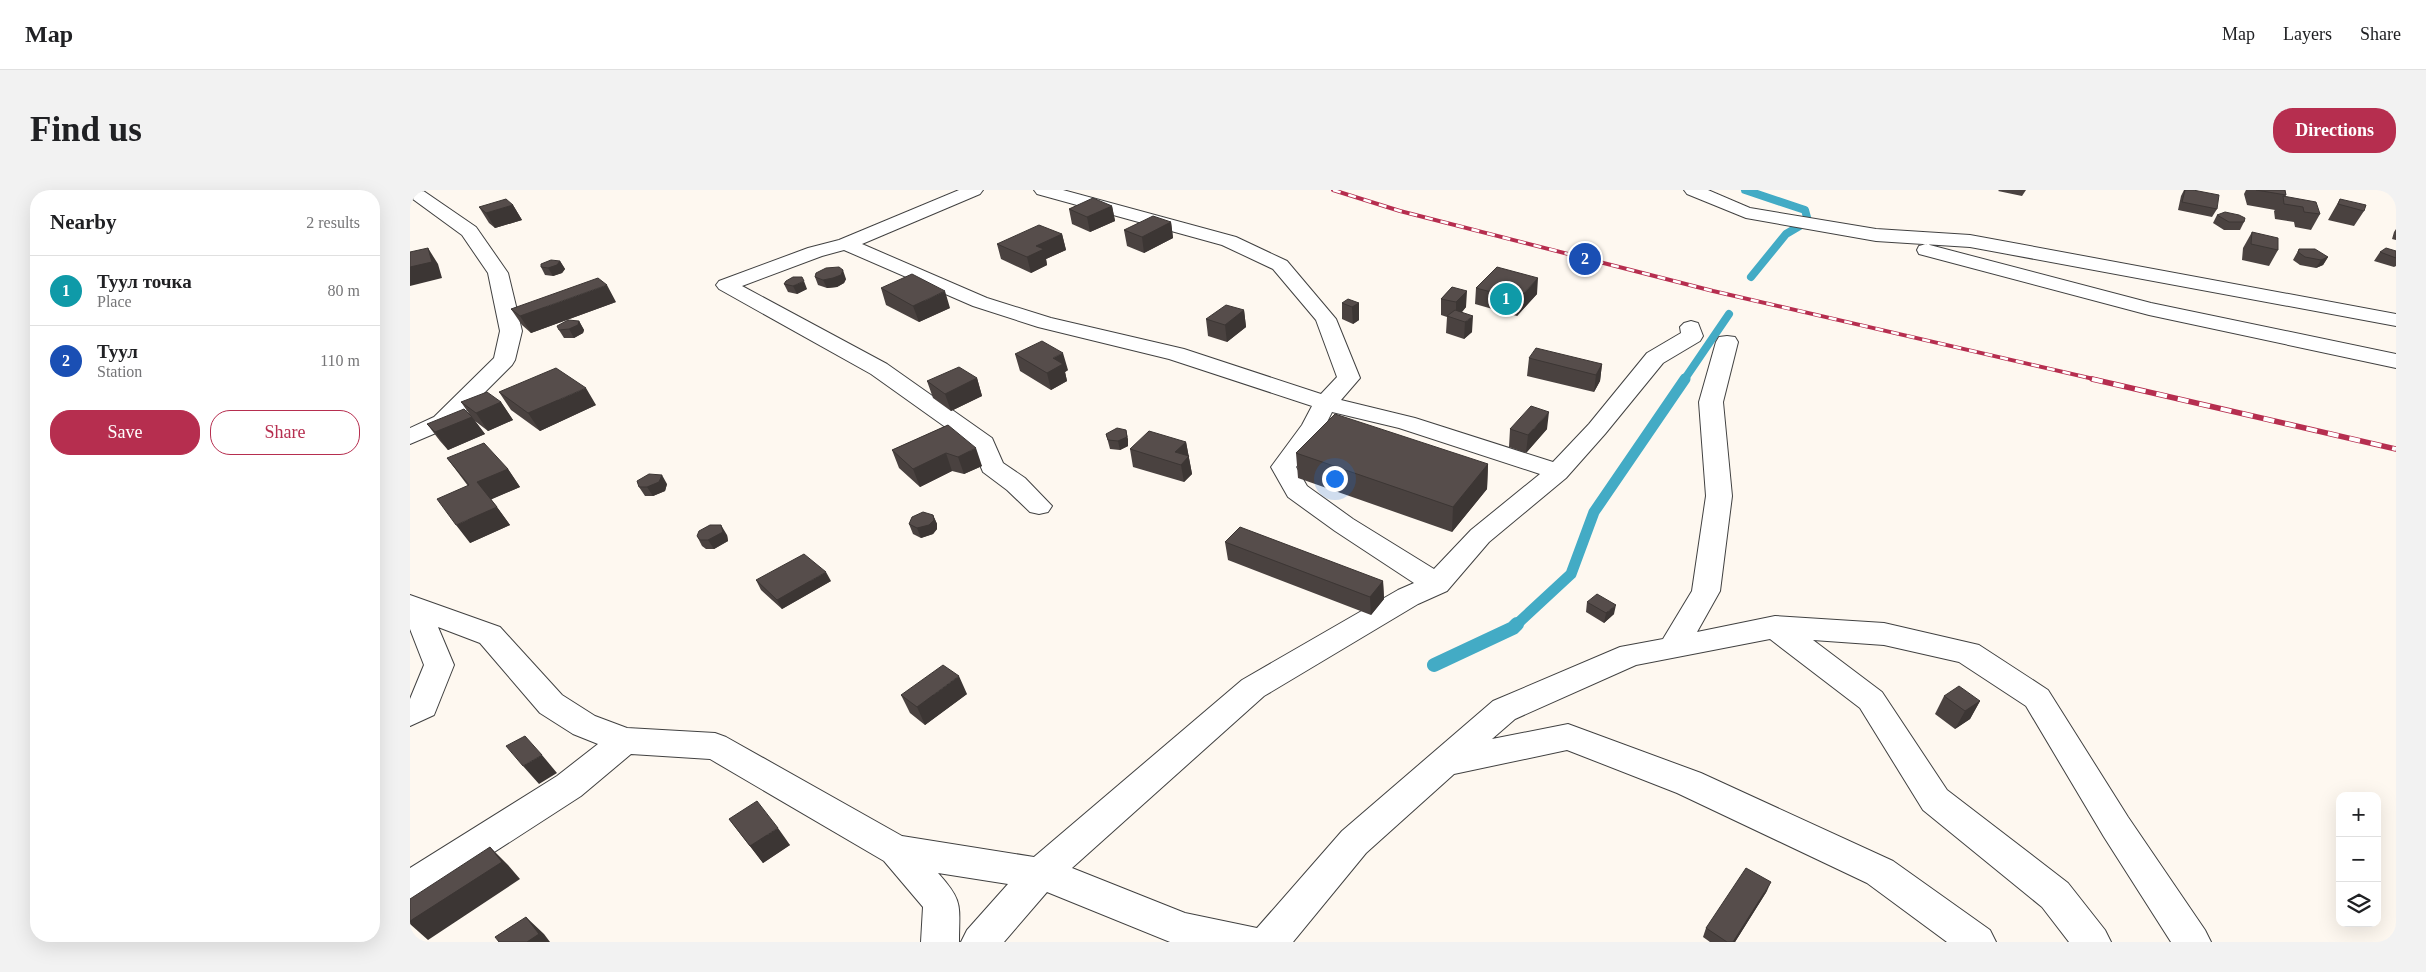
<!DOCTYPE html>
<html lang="en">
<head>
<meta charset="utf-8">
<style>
  :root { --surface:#fff; --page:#f2f2f2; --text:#202124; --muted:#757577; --line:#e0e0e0; --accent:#b62e4f }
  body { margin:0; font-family:Georgia,serif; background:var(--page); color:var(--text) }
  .controls { position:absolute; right:15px; bottom:15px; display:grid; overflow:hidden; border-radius:10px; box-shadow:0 5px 20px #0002 }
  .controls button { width:45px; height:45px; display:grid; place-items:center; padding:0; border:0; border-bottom:1px solid var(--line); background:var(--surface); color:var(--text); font:25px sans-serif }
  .you { position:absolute; left:924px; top:288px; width:18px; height:18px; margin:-12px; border:4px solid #fff; border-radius:50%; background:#1a73e8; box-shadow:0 0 0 8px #1a73e833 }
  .badge { display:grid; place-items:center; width:32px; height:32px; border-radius:50%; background:var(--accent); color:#fff; font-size:16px; font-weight:700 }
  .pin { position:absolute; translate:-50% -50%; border:2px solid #fff; box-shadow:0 1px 5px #0006 }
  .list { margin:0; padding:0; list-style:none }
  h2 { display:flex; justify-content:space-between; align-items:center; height:65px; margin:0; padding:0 20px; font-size:21px }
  h2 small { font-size:16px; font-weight:400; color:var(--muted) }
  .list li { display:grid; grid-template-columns:32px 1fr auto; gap:15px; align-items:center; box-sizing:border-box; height:70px; padding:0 20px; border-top:1px solid var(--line) }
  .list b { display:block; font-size:19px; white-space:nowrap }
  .list p { margin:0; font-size:16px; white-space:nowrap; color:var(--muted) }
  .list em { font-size:16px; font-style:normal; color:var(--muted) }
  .actions { display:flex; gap:10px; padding:15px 20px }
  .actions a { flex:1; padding:11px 0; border:1px solid var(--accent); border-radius:20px; text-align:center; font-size:18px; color:var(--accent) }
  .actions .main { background:var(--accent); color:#fff }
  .icon { flex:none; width:28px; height:28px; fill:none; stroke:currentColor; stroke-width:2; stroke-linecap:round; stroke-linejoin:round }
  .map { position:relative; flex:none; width:1986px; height:752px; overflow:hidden; border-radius:20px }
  header { display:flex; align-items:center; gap:30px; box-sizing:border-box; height:70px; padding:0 25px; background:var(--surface); border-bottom:1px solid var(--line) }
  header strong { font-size:24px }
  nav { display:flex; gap:28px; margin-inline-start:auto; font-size:18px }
  .intro { display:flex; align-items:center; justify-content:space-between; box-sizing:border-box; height:120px; padding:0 30px }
  h1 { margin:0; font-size:35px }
  .button { padding:12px 22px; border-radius:20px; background:var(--accent); color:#fff; font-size:18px; font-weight:700 }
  main { display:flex; gap:30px; padding:0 30px }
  aside { flex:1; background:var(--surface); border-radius:20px; box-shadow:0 5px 20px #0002 }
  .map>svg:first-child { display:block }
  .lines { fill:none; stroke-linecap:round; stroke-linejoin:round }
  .stream-far2 { stroke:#43abc5; stroke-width:8 }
  .stream-far1 { stroke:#43abc5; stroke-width:11 }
  .stream { stroke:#43abc5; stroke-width:14 }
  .street-casing { stroke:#414141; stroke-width:2 }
  .street { fill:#fff; fill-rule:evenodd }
  .rail-far1-casing { stroke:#b62e4f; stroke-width:4 }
  .rail-casing { stroke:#b62e4f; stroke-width:5.5 }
  .rail-far1 { stroke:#fff; stroke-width:2.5; stroke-dasharray:8; stroke-linecap:butt }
  .rail { stroke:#fff; stroke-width:4; stroke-dasharray:11; stroke-linecap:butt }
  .wall { fill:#4a4240 }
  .shaded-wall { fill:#3c3634 }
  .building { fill:#564d4b; stroke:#3c3634 }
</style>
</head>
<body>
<header>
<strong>Map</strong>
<nav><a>Map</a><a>Layers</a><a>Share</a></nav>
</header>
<div class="intro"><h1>Find us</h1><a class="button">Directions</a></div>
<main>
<aside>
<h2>Nearby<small>2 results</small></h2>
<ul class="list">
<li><span class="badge" style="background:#0f9aa8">1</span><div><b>Туул точка</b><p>Place</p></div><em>80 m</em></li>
<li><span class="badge" style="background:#1a4fb4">2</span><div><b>Туул</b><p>Station</p></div><em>110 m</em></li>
</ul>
<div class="actions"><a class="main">Save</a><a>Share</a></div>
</aside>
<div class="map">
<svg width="1986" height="752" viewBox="0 0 1986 752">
  <rect width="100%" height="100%" fill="#fef8f0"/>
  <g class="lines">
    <!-- stream-far2 -->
    <path class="stream-far2" d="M 1335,0 L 1395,20 L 1398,31 L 1376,44 L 1341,87
      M 1274,190 L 1319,124"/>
    <!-- stream-far1 -->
    <path class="stream-far1" d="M 1106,435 L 1161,384 L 1184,322 L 1275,189"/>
    <!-- stream -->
    <path class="stream" d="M 1024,475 L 1103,438 L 1107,434"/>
    <defs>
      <path id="street" d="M 0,0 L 12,0 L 66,37 L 98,83 L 112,141 L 105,170 L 102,175 L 40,237 L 0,254 L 0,238 L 24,227 L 84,168 L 90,141 L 78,83 L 52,45 L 0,7 Z
        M 549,0 L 573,0 L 570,4 L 452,54 L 577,108 L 641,128 L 774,159 L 911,204 L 927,187 L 906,130 L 863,79 L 812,55 L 627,4 L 624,0 L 653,0 L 826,47 L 877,71 L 926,129 L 950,188 L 931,210 L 1005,228 L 1143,272 L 1179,234 L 1237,163 L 1271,143 L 1270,137 L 1274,133 L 1281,131 L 1288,133 L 1293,146 L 1290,151 L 1253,173 L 1195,244 L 1156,288 L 1079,352 L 1037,401 L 1008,414 L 854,506 L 662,678 L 775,723 L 847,738 L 932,641 L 1083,511 L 1210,457 L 1253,449 L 1282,401 L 1296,306 L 1289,212 L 1306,152 L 1309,147 L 1317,146 L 1325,147 L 1328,152 L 1313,212 L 1322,306 L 1310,401 L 1287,442 L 1365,426 L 1474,433 L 1569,455 L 1638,500 L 1718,627 L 1795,740 L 1801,752 L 1761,752 L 1694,647 L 1616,516 L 1549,472 L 1474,455 L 1403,450 L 1472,502 L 1537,600 L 1658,693 L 1695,740 L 1701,752 L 1659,752 L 1632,717 L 1513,620 L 1450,518 L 1360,449 L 1226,475 L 1105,529 L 1082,549 L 1158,534 L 1291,583 L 1483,671 L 1580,740 L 1586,752 L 1537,752 L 1457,693 L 1267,603 L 1157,560 L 1044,584 L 956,663 L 883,752 L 760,752 L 637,702 L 594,752 L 551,752 L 557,740 L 598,694 L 528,683 C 554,712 549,715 549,752 L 511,752 L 513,717 L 474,671 L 300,569 L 221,564 L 171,606 L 13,708 L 0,713 L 0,678 L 147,586 L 188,554 L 163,544 L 130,523 L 70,453 L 28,437 L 44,475 L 24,525 L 0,536 L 0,509 L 14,475 L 0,439 L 0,405 L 90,437 L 152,505 L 185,526 L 217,538 L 305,543 L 316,547 L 492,646 L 624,667 L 832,490 L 988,400 L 1004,393 L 925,341 L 878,307 L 861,277 L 892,235 L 902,216 L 759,169 L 628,137 L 563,116 L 434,60 L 412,66 L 332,96 L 477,174 L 582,248 L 593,273 L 615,288 L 642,316 L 638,322 L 629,324 L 620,322 L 597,300 L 573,282 L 562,256 L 461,184 L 309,99 L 306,95 L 309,91 L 398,58 L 429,50 ZM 922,222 L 989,238 L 1130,284 L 1061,340 L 1024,379 L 943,329 L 897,296 L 886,277 L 915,236 Z
        M 1274,0 L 1298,0 L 1340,18 L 1466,39 L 1560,45 L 1986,124 L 1986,136 L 1560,57 L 1466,51 L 1336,28 L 1277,4 Z
        M 1516,54 L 1741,113 L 1986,164 L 1986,178 L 1739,125 L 1509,64 L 1507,60 L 1509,56 Z"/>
    </defs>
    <!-- street casing -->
    <use href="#street" class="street-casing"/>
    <!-- street -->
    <use href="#street" class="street"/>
    <defs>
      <path id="rail-far1" d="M 923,0 L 990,21 L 1303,101 L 1688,190"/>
      <path id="rail" d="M 1682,189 L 1986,259"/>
    </defs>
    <!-- rail-far1 casing -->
    <use href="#rail-far1" class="rail-far1-casing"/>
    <!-- rail casing -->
    <use href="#rail" class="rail-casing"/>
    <!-- rail-far1 -->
    <use href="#rail-far1" class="rail-far1"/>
    <!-- rail -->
    <use href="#rail" class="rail"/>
  </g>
  <!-- wall -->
  <path class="wall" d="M 1589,0 L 1616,0 L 1612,6 L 1588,1 Z
    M 1774,0 L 1783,0 L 1807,19 L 1802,27 L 1768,20 L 1771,6 Z
    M 1836,0 L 1875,0 L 1876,5 L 1875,7 L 1910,24 L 1901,40 L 1885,37 L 1884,32 L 1865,29 L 1864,21 L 1865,20 L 1837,15 L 1834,4 Z
    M 1930,9 L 1954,21 L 1944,36 L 1918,30 Z
    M 103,15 L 112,30 L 85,38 L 79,33 L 69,17 Z
    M 702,16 L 705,31 L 680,42 L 662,34 L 659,19 Z
    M 1807,25 L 1834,32 L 1830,40 L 1814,40 L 1803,33 Z
    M 761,32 L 763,48 L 734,63 L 717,56 L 714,40 Z
    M 1986,39 L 1986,50 L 1982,49 L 1984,42 Z
    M 1842,42 L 1868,60 L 1859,76 L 1832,70 L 1833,58 Z
    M 652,44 L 656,60 L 636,69 L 637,75 L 621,83 L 591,69 L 587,54 Z
    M 1889,59 L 1918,67 L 1913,75 L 1906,78 L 1890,75 L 1883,70 Z
    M 1986,61 L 1986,76 L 1984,77 L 1964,71 L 1970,62 Z
    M 150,71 L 155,79 L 152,83 L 143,86 L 135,85 L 131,77 Z
    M 405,87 L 436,89 L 434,93 L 427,97 L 417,98 L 408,95 Z
    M 376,91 L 397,99 L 387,104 L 378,102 L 374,94 Z
    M 1042,97 L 1056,117 L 1052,122 L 1062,142 L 1054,149 L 1036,143 L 1037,127 L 1031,125 L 1031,109 Z
    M 471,98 L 540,118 L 509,132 L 476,115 Z
    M 1066,98 L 1127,104 L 1107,126 L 1065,114 Z
    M 206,112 L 121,143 L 112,135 L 101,119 Z
    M 932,113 L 949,113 L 949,130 L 943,134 L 932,129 Z
    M 834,120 L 836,137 L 817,152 L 798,146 L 796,129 Z
    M 169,131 L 174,140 L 173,143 L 164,148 L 154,148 L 149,140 Z
    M 605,164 L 658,180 L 655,182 L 657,191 L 641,200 L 610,181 Z
    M 1119,168 L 1192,174 L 1190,191 L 1184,202 L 1117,186 Z
    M 567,188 L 572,206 L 541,221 L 523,208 L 517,191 Z
    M 89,202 L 186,215 L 130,241 L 101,220 Z
    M 51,212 L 91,212 L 103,230 L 78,241 L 65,231 L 75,244 L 38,260 L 30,251 L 17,234 L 60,225 Z
    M 538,235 L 572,276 L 554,284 L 542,281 L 510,297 L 489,278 L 482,260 Z
    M 1100,239 L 1137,239 L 1116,263 L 1099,257 Z
    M 696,244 L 718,249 L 718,256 L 710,260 L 700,259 Z
    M 776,252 L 782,284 L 774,292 L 723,277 L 720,259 Z
    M 886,263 L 1078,274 L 1077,299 L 1042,342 L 888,288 Z
    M 37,268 L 98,279 L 110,297 L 81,309 L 100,335 L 60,353 L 58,296 Z
    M 257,294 L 255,301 L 243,306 L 235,306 L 229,297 Z
    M 523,325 L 527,334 L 527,339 L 523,344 L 511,348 L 503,344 L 499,334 Z
    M 317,345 L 318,351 L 304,359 L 296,359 L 292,356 L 287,346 Z
    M 815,352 L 973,391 L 974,409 L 961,425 L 818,370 Z
    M 346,390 L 421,391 L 372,419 L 351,400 Z
    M 1177,412 L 1204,424 L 1194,433 L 1176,422 Z
    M 557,504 L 515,535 L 500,523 L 491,505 Z
    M 1534,506 L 1570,511 L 1560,529 L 1545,539 L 1525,524 Z
    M 319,629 L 380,655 L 353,673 Z
    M 1357,701 L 1325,752 L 1300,752 L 1293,747 L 1296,738 Z"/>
  <!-- shaded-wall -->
  <path class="shaded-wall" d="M 103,15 L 112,30 L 85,38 L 76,23 Z
    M 702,16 L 705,31 L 680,42 L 677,27 Z
    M 761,32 L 763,48 L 734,63 L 732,47 Z
    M 652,44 L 656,60 L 636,69 L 637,75 L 621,83 L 617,67 L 626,56 Z
    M 18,58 L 28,74 L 32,88 L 0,96 L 0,77 Z
    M 1918,67 L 1913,75 L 1906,78 L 1911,70 Z
    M 150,71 L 155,79 L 152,83 L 143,86 L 138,78 Z
    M 433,80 L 436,89 L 434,93 L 427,97 L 417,98 L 413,90 Z
    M 1128,88 L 1127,104 L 1107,126 L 1108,109 Z
    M 394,91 L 397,99 L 387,104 L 383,96 Z
    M 197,95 L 206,112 L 121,143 L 110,126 Z
    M 535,101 L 540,118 L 509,132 L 503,116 Z
    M 1057,101 L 1056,117 L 1046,129 L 1046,112 Z
    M 949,113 L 949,130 L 943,134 L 942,117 Z
    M 834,120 L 836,137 L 817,152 L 815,135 Z
    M 1063,126 L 1062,142 L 1054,149 L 1055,132 Z
    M 169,131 L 174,140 L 173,143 L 164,148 L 159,139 Z
    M 653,163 L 658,180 L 655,182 L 657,191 L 641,200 L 637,183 L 643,168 Z
    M 1192,174 L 1190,191 L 1184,202 L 1186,185 Z
    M 567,188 L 572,206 L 541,221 L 535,204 Z
    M 176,198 L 186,215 L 130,241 L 118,223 Z
    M 91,212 L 103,230 L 78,241 L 66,223 Z
    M 1139,222 L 1137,239 L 1116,263 L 1118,245 Z
    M 62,227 L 75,244 L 38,260 L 25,242 Z
    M 716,240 L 718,249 L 718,256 L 710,260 L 708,251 Z
    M 776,252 L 782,284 L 774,292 L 771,275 L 765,262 Z
    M 566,258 L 572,276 L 554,284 L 548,267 Z
    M 536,263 L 542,281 L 510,297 L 503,279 Z
    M 1078,274 L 1077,299 L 1042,342 L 1043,317 Z
    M 98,279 L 110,297 L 80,310 L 67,292 Z
    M 252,285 L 257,294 L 255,301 L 243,306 L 237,297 Z
    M 87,317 L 100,335 L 60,353 L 46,335 Z
    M 523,325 L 527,334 L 527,339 L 523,344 L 511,348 L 507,338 Z
    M 311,335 L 317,345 L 318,351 L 304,359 L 298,350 Z
    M 416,382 L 421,391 L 372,419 L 367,410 Z
    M 973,391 L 974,409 L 961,425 L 960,407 Z
    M 1206,415 L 1204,424 L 1194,433 L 1196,423 Z
    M 549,486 L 557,504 L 515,535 L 507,517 Z
    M 1570,511 L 1560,529 L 1545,539 L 1555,521 Z
    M 132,565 L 147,583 L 129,594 L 113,576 Z
    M 368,638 L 380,655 L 353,673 L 340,656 Z
    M 80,657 L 98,675 L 110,689 L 18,750 L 0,734 L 0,731 Z
    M 1361,692 L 1357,701 L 1325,752 L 1323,752 Z
    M 116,727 L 134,744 L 140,752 L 117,752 Z"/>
  <!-- building -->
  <path class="building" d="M 1775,0 L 1783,0 L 1809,5 L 1807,19 L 1772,12 Z
    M 1846,0 L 1875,0 L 1876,5 Z
    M 1873,6 L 1906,12 L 1910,24 L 1894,22 L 1893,17 L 1874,14 Z
    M 683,8 L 702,16 L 677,27 L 659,19 Z
    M 96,9 L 103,15 L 76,23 L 69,17 Z
    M 1930,9 L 1956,15 L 1954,21 L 1928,14 Z
    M 1815,22 L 1829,25 L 1835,28 L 1834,32 L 1819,32 L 1807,25 Z
    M 743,26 L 761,32 L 732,47 L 714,40 Z
    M 629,35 L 652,44 L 626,56 L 634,59 L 617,67 L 587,54 Z
    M 1842,42 L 1868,48 L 1868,60 L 1841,54 Z
    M 18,58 L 22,72 L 0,77 L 0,62 Z
    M 1976,58 L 1986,61 L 1986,68 L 1970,62 Z
    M 1889,59 L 1905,59 L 1918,67 L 1911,70 L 1895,67 L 1888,62 Z
    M 141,70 L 150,71 L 147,75 L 138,78 L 131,77 L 131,74 Z
    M 429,77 L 433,80 L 431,85 L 423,88 L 413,90 L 405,87 L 406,83 L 416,78 Z
    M 1087,77 L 1128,88 L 1108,109 L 1066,98 Z
    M 502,84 L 535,101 L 503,116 L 471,98 Z
    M 383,87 L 392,87 L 394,91 L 383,96 L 374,94 L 376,91 Z
    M 188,88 L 197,95 L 110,126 L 101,119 Z
    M 1042,97 L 1057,101 L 1046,112 L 1031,109 Z
    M 938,109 L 949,113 L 942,117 L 932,113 Z
    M 816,115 L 834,120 L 815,135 L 796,129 Z
    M 1045,120 L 1063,126 L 1055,132 L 1037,126 Z
    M 158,130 L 169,131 L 168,135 L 159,139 L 149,140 L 147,136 Z
    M 632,151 L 653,163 L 643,168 L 653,174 L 637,183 L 605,164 Z
    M 1126,158 L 1192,174 L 1186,185 L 1119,168 Z
    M 549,177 L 567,188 L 535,204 L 517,191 Z
    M 146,178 L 176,198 L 118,223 L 89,202 Z
    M 77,202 L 91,212 L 66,223 L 51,212 Z
    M 1121,216 L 1139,222 L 1118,245 L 1100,239 Z
    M 54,219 L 62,227 L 25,242 L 17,234 Z
    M 925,224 L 1078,274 L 1043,317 L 886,263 Z
    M 538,235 L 566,258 L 548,267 L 536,263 L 503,279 L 482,260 Z
    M 707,238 L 716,240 L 717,247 L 708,251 L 698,250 L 696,244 Z
    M 739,241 L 776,252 L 765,262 L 779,266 L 771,275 L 720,259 Z
    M 74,253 L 98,279 L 67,292 L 87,317 L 46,335 L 27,309 L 59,295 L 37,268 Z
    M 239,284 L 252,285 L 249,292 L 237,297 L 229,297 L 227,291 Z
    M 513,322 L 523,325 L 524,330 L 519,335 L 507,338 L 499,334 L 502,327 Z
    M 300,335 L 311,335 L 313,342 L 298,350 L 290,350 L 287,346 L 289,341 Z
    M 830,337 L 973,391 L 960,407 L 815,352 Z
    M 394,364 L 416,382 L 367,410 L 346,390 Z
    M 1187,404 L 1206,415 L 1196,423 L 1177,412 Z
    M 533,475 L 549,486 L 507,517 L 491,505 Z
    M 1549,496 L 1570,511 L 1555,521 L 1534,506 Z
    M 115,546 L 132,565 L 113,576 L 96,556 Z
    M 347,611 L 368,638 L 340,656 L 319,629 Z
    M 80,657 L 92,672 L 0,731 L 0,709 Z
    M 1336,678 L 1361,692 L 1323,752 L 1317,752 L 1296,738 Z
    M 116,727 L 129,744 L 117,752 L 89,752 L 85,747 Z"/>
</svg>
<div class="controls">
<button>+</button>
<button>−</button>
<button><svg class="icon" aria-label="layers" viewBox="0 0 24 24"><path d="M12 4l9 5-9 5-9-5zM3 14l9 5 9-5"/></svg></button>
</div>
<div class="you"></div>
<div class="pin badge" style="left:1096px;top:109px;background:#0f9aa8">1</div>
<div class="pin badge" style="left:1175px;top:69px;background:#1a4fb4">2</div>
</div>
</main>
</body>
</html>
